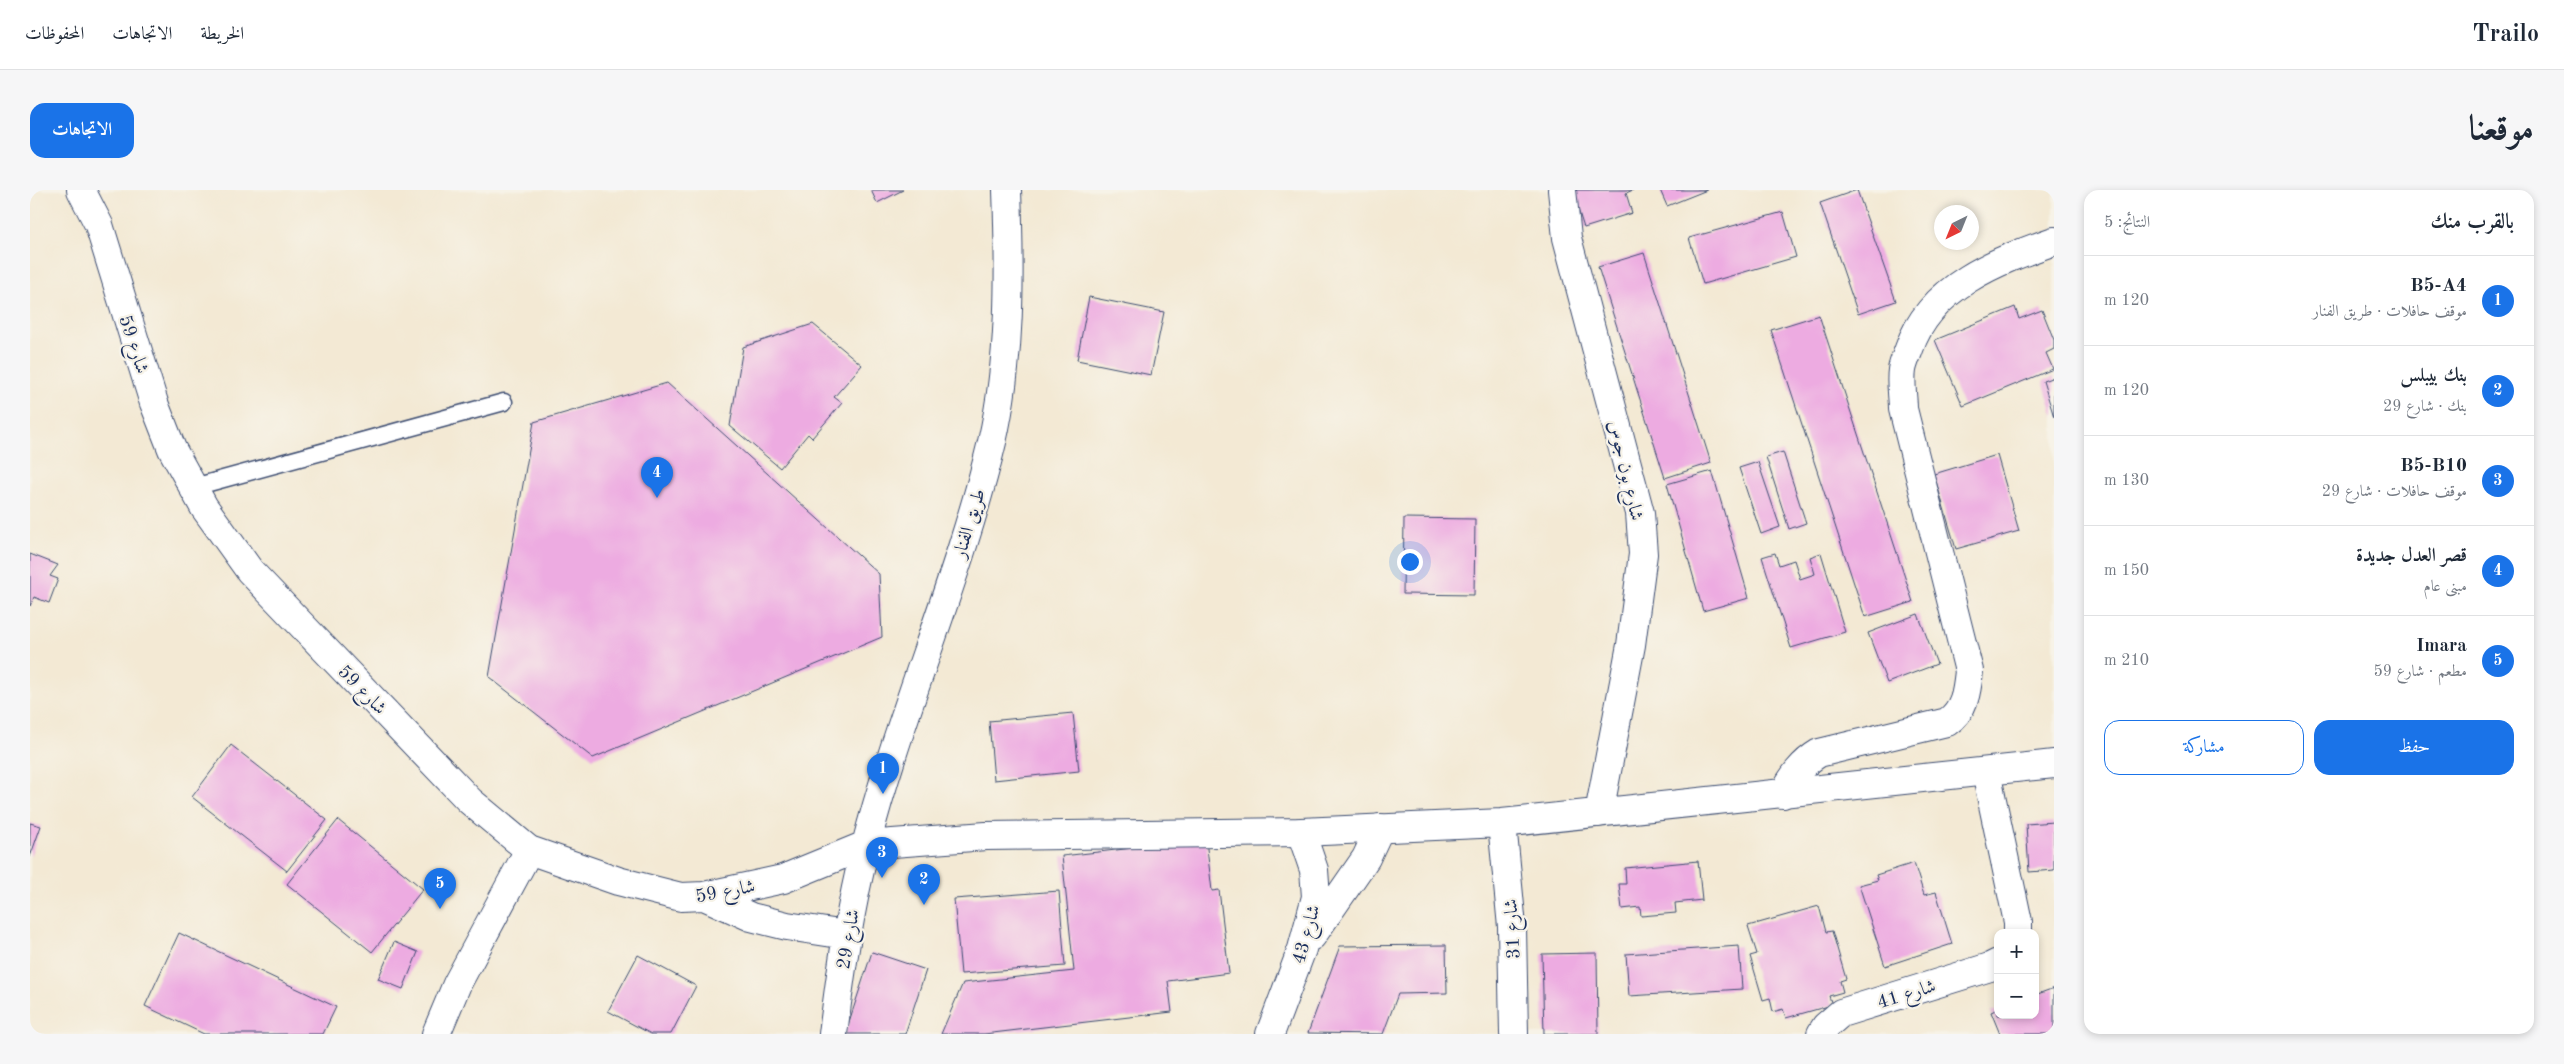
<!DOCTYPE html>
<html lang="ar">
<head>
<meta charset="utf-8">
<style>
  :root { --surface:#fff; --page:#f6f6f7; --text:#1f2937; --muted:#747a83; --line:#e0e1e3; --accent:#1a73e8 }
  body { margin:0; font-family:"Old Standard TT",Amiri,serif; background:var(--page); color:var(--text); direction:rtl }
  .controls { position:absolute; right:15px; bottom:15px; display:grid; overflow:hidden; border-radius:10px; box-shadow:0 2px 8px #0003 }
  .controls button { width:45px; height:45px; display:grid; place-items:center; padding:0; border:0; border-bottom:1px solid var(--line); background:var(--surface); color:var(--text); font:25px sans-serif }
  .compass { position:absolute; left:1904px; top:15px; width:45px; height:45px; border-radius:50%; background:var(--surface); box-shadow:0 2px 8px #0003; rotate:223deg }
  .you { position:absolute; left:1379px; top:371px; width:18px; height:18px; margin:-12px; border:4px solid #fff; border-radius:50%; background:#1a73e8; box-shadow:0 0 0 8px #1a73e833 }
  .badge { display:grid; place-items:center; width:32px; height:32px; border-radius:50%; background:var(--accent); color:#fff; font-size:16px; font-weight:700 }
  .pin { position:absolute; translate:-50% -41px; filter:drop-shadow(0 1px 2px #0008) }
  .pin::after { content:''; position:absolute; top:26px; width:18px; height:15px; background:inherit; clip-path:polygon(0 0,100% 0,50% 100%) }
  .list { margin:0; padding:0; list-style:none }
  h2 { display:flex; justify-content:space-between; align-items:center; height:65px; margin:0; padding:0 20px; font-size:21px }
  h2 small { font-size:16px; font-weight:400; color:var(--muted) }
  .list li { display:grid; grid-template-columns:32px 1fr auto; gap:15px; align-items:center; box-sizing:border-box; height:90px; padding:0 20px; border-top:1px solid var(--line) }
  .list b { display:block; font-size:19px; white-space:nowrap }
  .list p { margin:0; font-size:16px; white-space:nowrap; color:var(--muted) }
  .list em { font-size:16px; font-style:normal; color:var(--muted) }
  .actions { display:flex; gap:10px; padding:15px 20px }
  .actions a { flex:1; padding:11px 0; border:1px solid var(--accent); border-radius:15px; text-align:center; font-size:18px; color:var(--accent) }
  .actions .main { background:var(--accent); color:#fff }
  .map { position:relative; flex:none; width:2024px; height:844px; overflow:hidden; direction:ltr; border-radius:15px }
  header { display:flex; align-items:center; gap:30px; box-sizing:border-box; height:70px; padding:0 25px; background:var(--surface); border-bottom:1px solid var(--line) }
  header strong { font-size:24px }
  nav { display:flex; gap:28px; margin-inline-start:auto; font-size:18px }
  .intro { display:flex; align-items:center; justify-content:space-between; box-sizing:border-box; height:120px; padding:0 30px }
  h1 { margin:0; font-size:35px }
  .button { padding:12px 22px; border-radius:15px; background:var(--accent); color:#fff; font-size:18px; font-weight:700 }
  main { display:flex; gap:30px; padding:0 30px }
  aside { flex:1; background:var(--surface); border-radius:15px; box-shadow:0 2px 8px #0003 }
  .map>svg:first-child { display:block }
  .building { fill:#edabe1 }
  .lines { fill:none; stroke-linecap:round; stroke-linejoin:round }
  .service-casing { stroke:#3b4b70; stroke-width:19 }
  .minor-casing { stroke:#3b4b70; stroke-width:30 }
  .tertiary-casing { stroke:#3b4b70; stroke-width:30 }
  .service { stroke:#fff; stroke-width:16 }
  .minor { stroke:#fff; stroke-width:28 }
  .tertiary { stroke:#fff; stroke-width:28 }
  .labels { text-anchor:middle; stroke-width:4.5; stroke-linejoin:round; paint-order:stroke }
  .street-label { font-size:19px; fill:#1b2f5e; stroke:#f7f3e8 }
</style>
</head>
<body>
<header>
<strong>Trailo</strong>
<nav><a>الخريطة</a><a>الاتجاهات</a><a>المحفوظات</a></nav>
</header>
<div class="intro"><h1>موقعنا</h1><a class="button">الاتجاهات</a></div>
<main>
<aside>
<h2>بالقرب منك<small>النتائج: 5</small></h2>
<ul class="list">
<li><span class="badge">1</span><div><b>B5-A4</b><p>موقف حافلات · طريق الفنار</p></div><em>120 m</em></li>
<li><span class="badge">2</span><div><b>بنك بيبلس</b><p>بنك · شارع 29</p></div><em>120 m</em></li>
<li><span class="badge">3</span><div><b>B5-B10</b><p>موقف حافلات · شارع 29</p></div><em>130 m</em></li>
<li><span class="badge">4</span><div><b>قصر العدل جديدة</b><p>مبنى عام</p></div><em>150 m</em></li>
<li><span class="badge">5</span><div><b>Imara</b><p>مطعم · شارع 59</p></div><em>210 m</em></li>
</ul>
<div class="actions"><a class="main">حفظ</a><a>مشاركة</a></div>
</aside>
<div class="map">
<svg width="2024" height="844" viewBox="0 0 2024 844">
  <rect width="100%" height="100%" fill="#f7f3e8"/>
  <filter id="ink" filterUnits="userSpaceOnUse"><feTurbulence type="fractalNoise" baseFrequency=".02" numOctaves="2"/><feDisplacementMap in="SourceGraphic" scale="10" xChannelSelector="R" yChannelSelector="G"/><feConvolveMatrix kernelMatrix="1 2 1 2 8 2 1 2 1" color-interpolation-filters="sRGB"/></filter>
  <filter id="wash" filterUnits="userSpaceOnUse"><feTurbulence type="fractalNoise" baseFrequency=".0096" numOctaves="4" result="noise"/><feDisplacementMap in="SourceGraphic" scale="20" xChannelSelector="R" yChannelSelector="G"/><feGaussianBlur stdDeviation="1.12" result="paint"/><feColorMatrix in="noise" values="0 0 0 0 0 0 0 0 0 0 0 0 0 0 0 0 0 1.4 0 .05"/><feComposite in="paint" operator="in"/></filter>
  <g filter="url(#wash)">
    <rect width="100%" height="100%" fill="#f3e9d4"/>
    <g id="blocks">
      <!-- building -->
      <path class="building" d="M 841,0 L 873,0 L 847,13 Z
        M 1542,0 L 1603,0 L 1596,3 L 1602,23 L 1554,38 Z
        M 1630,0 L 1677,0 L 1637,16 Z
        M 1827,0 L 1866,111 L 1828,124 L 1790,13 Z
        M 1753,22 L 1766,67 L 1673,94 L 1659,48 Z
        M 1614,63 L 1681,273 L 1635,288 L 1568,77 Z
        M 1059,107 L 1134,122 L 1121,185 L 1047,170 Z
        M 1985,117 L 1989,129 L 2012,120 L 2024,150 L 2024,159 L 2016,163 L 2023,179 L 1933,216 L 1905,150 Z
        M 1789,125 L 1883,412 L 1835,427 L 1741,140 Z
        M 783,134 L 832,175 L 804,207 L 812,213 L 782,248 L 778,244 L 750,278 L 700,236 L 713,157 Z
        M 2024,187 L 2024,227 L 2013,191 Z
        M 637,193 L 849,384 L 852,447 L 563,568 L 459,487 L 504,232 Z
        M 1753,262 L 1776,333 L 1759,339 L 1736,267 Z
        M 1967,265 L 1989,341 L 1926,359 L 1904,284 Z
        M 1728,272 L 1750,337 L 1731,344 L 1709,278 Z
        M 1682,281 L 1719,408 L 1673,421 L 1637,294 Z
        M 1374,328 L 1445,329 L 1444,405 L 1373,404 Z
        M 1745,363 L 1749,375 L 1764,370 L 1770,389 L 1785,384 L 1780,367 L 1791,363 L 1815,442 L 1761,458 L 1732,367 Z
        M 0,364 L 28,375 L 20,386 L 28,389 L 19,413 L 4,407 L 0,416 Z
        M 1888,424 L 1907,474 L 1857,493 L 1838,443 Z
        M 1043,523 L 1049,581 L 964,590 L 959,531 Z
        M 201,555 L 297,630 L 257,681 L 162,607 Z
        M 308,630 L 393,699 L 342,762 L 257,694 Z
        M 2024,632 L 2024,680 L 1999,682 L 1996,634 Z
        M 0,633 L 11,636 L 0,667 Z
        M 1176,650 L 1182,701 L 1189,700 L 1199,783 L 1138,791 L 1142,822 L 954,844 L 911,844 L 933,793 L 1044,781 L 1032,666 Z
        M 1668,671 L 1672,710 L 1645,713 L 1646,723 L 1611,726 L 1610,717 L 1592,719 L 1589,694 L 1596,694 L 1595,678 Z
        M 1884,673 L 1894,705 L 1906,702 L 1922,754 L 1855,776 L 1829,695 L 1848,690 L 1846,685 Z
        M 1029,701 L 1035,776 L 931,784 L 924,709 Z
        M 1789,716 L 1796,742 L 1802,741 L 1816,789 L 1810,791 L 1813,802 L 1799,806 L 1802,815 L 1756,828 L 1753,819 L 1743,822 L 1740,808 L 1733,810 L 1720,766 L 1727,764 L 1718,736 Z
        M 149,743 L 306,817 L 293,844 L 174,844 L 115,816 Z
        M 364,752 L 388,762 L 373,799 L 348,789 Z
        M 1416,755 L 1417,803 L 1368,804 L 1353,844 L 1278,843 L 1310,756 Z
        M 1709,756 L 1712,799 L 1599,806 L 1596,764 Z
        M 842,762 L 896,780 L 875,844 L 815,844 Z
        M 1567,763 L 1568,844 L 1514,844 L 1512,764 Z
        M 608,765 L 666,796 L 641,844 L 621,844 L 578,821 Z
        M 2024,798 L 2024,844 L 1970,844 L 1961,822 L 1968,819 L 1968,825 L 2005,825 L 2005,805 Z"/>
    </g>
  </g>
  <g filter="url(#ink)">
    <use href="#blocks" fill-opacity="0" stroke="#3b4b70" stroke-width="1"/>
    <g class="lines">
      <defs>
        <path id="service" d="M 164,297 L 474,212"/>
        <path id="minor" d="M 1956,582 L 1988,732 L 1988,743
          M 1753,604 C 1762,588 1772,573 1789,563 L 1917,532 C 1935,520 1937,500 1939,481 L 1873,219 C 1873,207 1870,193 1872,180 C 1873,173 1877,165 1879,159 C 1900,96 1967,71 2024,51
          M 1282,746 L 1336,668 L 1350,638
          M 406,844 L 427,794 L 499,660
          M 1240,844 L 1272,759 L 1286,707 L 1284,680 L 1271,642
          M 1791,844 L 1796,836 L 1811,823 L 1960,777 L 1968,773"/>
        <path id="tertiary" d="M 51,0 L 69,35 L 124,213 L 142,259 L 174,317 L 220,381 L 440,611 L 499,660 L 588,691 L 651,707 L 674,706 L 753,689 L 836,655 L 956,646 L 1271,642 L 1472,633 L 2024,574
          M 1532,0 L 1537,48 L 1610,323 L 1613,364 L 1601,455 L 1569,623
          M 1472,633 L 1482,737 L 1484,844
          M 674,706 L 721,727 L 757,736 L 816,745
          M 803,844 C 811,780 820,717 836,655 C 871,519 929,389 962,252 C 981,170 980,83 977,0"/>
      </defs>
      <!-- service casing -->
      <use href="#service" class="service-casing"/>
      <!-- minor casing -->
      <use href="#minor" class="minor-casing"/>
      <!-- tertiary casing -->
      <use href="#tertiary" class="tertiary-casing"/>
      <!-- service -->
      <use href="#service" class="service"/>
      <!-- minor -->
      <use href="#minor" class="minor"/>
      <!-- tertiary -->
      <use href="#tertiary" class="tertiary"/>
    </g>
  </g>
  <g class="labels">
    <!-- street labels -->
    <g class="street-label">
      <text transform="translate(105 154) rotate(72)" y="7">شارع 59</text>
      <text transform="translate(1597 280) rotate(77)" y="7">شارع بون جوس</text>
      <text transform="translate(938 333) rotate(-73)" y="7">طريق الفنار</text>
      <text transform="translate(333 499) rotate(46)" y="7">شارع 59</text>
      <text transform="translate(695 700) rotate(-10)" y="7">شارع 59</text>
      <text transform="translate(1481 739) rotate(-93)" y="7">شارع 31</text>
      <text transform="translate(1275 744) rotate(-74)" y="7">شارع 43</text>
      <text transform="translate(817 749) rotate(-80)" y="7">شارع 29</text>
      <text transform="translate(1876 803) rotate(-17)" y="7">شارع 41</text>
    </g>
  </g>
</svg>
<div class="controls">
<button>+</button>
<button>−</button>
</div>
<svg class="compass" viewBox="-18 -18 36 36"><path d="M0-13l5 13h-10z" fill="#e53935"/><path d="M0 13l5-13h-10z" fill="#747a83"/></svg>
<div class="you"></div>
<div class="pin badge" style="left:853px;top:604px">1</div>
<div class="pin badge" style="left:894px;top:715px">2</div>
<div class="pin badge" style="left:852px;top:688px">3</div>
<div class="pin badge" style="left:627px;top:308px">4</div>
<div class="pin badge" style="left:410px;top:719px">5</div>
</div>
</main>
</body>
</html>
